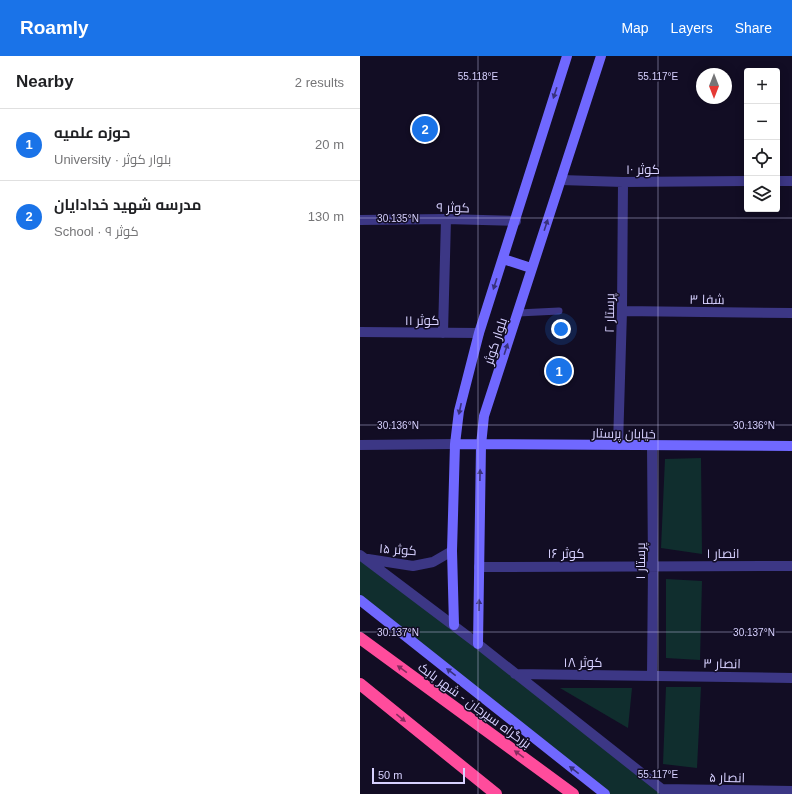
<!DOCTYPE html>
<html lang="en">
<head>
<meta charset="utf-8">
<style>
  :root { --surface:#fff; --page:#f2f2f2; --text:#202124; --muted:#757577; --line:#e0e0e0; --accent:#1a73e8 }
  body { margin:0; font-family:Arial,Cairo,sans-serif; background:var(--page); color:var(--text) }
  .controls { position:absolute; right:12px; top:12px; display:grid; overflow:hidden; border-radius:4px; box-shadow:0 2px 10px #0003 }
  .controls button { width:36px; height:36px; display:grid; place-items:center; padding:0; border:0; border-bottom:1px solid var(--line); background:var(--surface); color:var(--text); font:20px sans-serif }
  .compass { position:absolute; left:336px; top:12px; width:36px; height:36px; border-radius:50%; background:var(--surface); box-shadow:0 2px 10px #0003; rotate:180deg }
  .scale { position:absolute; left:12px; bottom:10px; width:93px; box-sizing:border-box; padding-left:4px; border:2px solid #d7d1ff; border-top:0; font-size:11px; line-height:14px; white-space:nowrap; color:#d7d1ff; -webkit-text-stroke:3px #120d24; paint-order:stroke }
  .you { position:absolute; left:201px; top:273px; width:14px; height:14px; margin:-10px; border:3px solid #fff; border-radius:50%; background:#1a73e8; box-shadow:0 0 0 6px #1a73e833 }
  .badge { display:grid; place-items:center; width:26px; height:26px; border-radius:50%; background:var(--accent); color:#fff; font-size:13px; font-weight:700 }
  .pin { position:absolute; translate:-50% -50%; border:2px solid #fff; box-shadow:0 1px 4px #0006 }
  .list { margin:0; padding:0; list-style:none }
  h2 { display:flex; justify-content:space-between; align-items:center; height:52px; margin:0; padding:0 16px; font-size:17px }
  h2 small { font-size:13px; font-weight:400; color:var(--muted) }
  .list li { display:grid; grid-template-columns:26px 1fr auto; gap:12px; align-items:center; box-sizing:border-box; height:72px; padding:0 16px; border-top:1px solid var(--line) }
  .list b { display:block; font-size:15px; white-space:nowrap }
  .list p { margin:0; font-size:13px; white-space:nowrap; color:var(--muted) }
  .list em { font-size:13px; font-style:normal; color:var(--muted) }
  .icon { flex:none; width:22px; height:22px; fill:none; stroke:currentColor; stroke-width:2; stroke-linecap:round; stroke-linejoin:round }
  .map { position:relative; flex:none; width:432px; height:738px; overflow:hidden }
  header { display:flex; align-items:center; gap:24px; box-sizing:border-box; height:56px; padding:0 20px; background:var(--accent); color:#fff }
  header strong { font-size:19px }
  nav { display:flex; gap:22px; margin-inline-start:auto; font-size:14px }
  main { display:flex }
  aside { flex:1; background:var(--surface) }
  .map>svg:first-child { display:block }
  .green { fill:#102e2e }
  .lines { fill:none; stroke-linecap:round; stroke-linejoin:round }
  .lane { stroke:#3c3785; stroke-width:7 }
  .street { stroke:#3c3785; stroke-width:10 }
  .secondary { stroke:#7068ff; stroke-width:10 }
  .highway { stroke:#ff4c9c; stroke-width:12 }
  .oneway { fill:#38317c }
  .oneway2 { fill:#882c60 }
  .ticks { fill:none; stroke:#d7d1ff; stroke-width:1; stroke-opacity:0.45 }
  .labels { text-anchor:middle; stroke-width:3; stroke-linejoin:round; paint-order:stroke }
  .street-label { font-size:13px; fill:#d7d1ff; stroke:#120d24 }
  .ticks-label { font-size:10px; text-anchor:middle; fill:#d7d1ff; stroke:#120d24; stroke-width:3; stroke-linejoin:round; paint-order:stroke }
</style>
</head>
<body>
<header>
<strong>Roamly</strong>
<nav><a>Map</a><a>Layers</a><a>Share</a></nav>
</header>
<main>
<aside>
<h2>Nearby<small>2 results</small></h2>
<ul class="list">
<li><span class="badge">1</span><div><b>حوزه علمیه</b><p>University · بلوار کوثر</p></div><em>20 m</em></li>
<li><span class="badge">2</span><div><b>مدرسه شهید خدادایان</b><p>School · کوثر ۹</p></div><em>130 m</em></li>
</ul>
</aside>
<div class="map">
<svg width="432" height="738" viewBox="0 0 432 738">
  <rect width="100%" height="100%" fill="#120d24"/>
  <!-- green -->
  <path class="green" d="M 341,402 L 342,498 L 301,492 L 305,403 Z
    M 0,497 L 308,738 L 242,738 L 0,543 Z
    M 306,523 L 342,525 L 340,604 L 306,602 Z
    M 306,631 L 341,631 L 337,712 L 303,708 Z
    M 200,632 L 272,632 L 268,672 Z"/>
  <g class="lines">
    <!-- lane -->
    <path class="lane" d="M 158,257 L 199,255"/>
    <!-- street -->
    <path class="street" d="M 201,124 L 263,126 L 387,125
      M 417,125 L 432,125
      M 0,164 L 86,163 L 156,165
      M 262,255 L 432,257
      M 0,276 L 119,277
      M 83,277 L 86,163
      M 0,389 L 95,388
      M 258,389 L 262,255 L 263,126
      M 292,390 L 293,510 L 292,619
      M 0,499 L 118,588 L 308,738
      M 8,503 L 53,510 L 73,506 L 92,495
      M 119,511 L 432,510
      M 155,618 L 432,622
      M 301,733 L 432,735"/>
    <!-- secondary -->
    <path class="secondary" d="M 143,203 L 171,212
      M 95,388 L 432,390
      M 0,544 L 245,738
      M 94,569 L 92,495 L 95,388 L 99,355 L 119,277 L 207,0
      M 118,588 L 121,389 L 124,360 L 241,0"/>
    <!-- highway -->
    <path class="highway" d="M 0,582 L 213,738
      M 0,628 L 136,738"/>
  </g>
  <!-- one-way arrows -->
  <defs><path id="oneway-solid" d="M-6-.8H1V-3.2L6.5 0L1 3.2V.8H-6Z"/></defs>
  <g class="oneway">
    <use href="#oneway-solid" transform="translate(195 37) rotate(108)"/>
    <use href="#oneway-solid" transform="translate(186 169) rotate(-72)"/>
    <use href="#oneway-solid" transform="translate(135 228) rotate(108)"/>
    <use href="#oneway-solid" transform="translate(146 293) rotate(-72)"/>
    <use href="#oneway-solid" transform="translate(100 353) rotate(102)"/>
    <use href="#oneway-solid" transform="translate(120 419) rotate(-89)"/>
    <use href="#oneway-solid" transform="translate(119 549) rotate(-89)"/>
    <use href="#oneway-solid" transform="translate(91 616) rotate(-142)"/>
    <use href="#oneway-solid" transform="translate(214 714) rotate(-142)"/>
  </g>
  <g class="oneway2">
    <use href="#oneway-solid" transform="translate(42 613) rotate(-144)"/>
    <use href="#oneway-solid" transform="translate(41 662) rotate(39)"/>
    <use href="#oneway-solid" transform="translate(159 698) rotate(-144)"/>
  </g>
  <!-- ticks -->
  <path class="ticks" d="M 118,0 L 118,738M 298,0 L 298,738M 0,162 L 432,162M 0,369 L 432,369M 0,576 L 432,576"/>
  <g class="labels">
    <!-- street labels -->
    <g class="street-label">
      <text x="283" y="118">کوثر ۱۰</text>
      <text transform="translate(93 151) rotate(1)" y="5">کوثر ۹</text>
      <text transform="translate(347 243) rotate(1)" y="5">شفا ۳</text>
      <text transform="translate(249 257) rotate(-89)" y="5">پرستار ۲</text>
      <text x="62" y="269">کوثر ۱۱</text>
      <text transform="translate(135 285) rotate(-72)" y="5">بلوار کوثر</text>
      <text transform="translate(264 377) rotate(1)" y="5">خیابان پرستار</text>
      <text transform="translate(38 493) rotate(4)" y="5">کوثر ۱۵</text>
      <text x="206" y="502">کوثر ۱۶</text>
      <text x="363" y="502">انصار ۱</text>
      <text transform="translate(280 505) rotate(-90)" y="5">پرستار ۱</text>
      <text x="223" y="611">کوثر ۱۸</text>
      <text transform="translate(362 607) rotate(1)" y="5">انصار ۳</text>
      <text transform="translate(115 649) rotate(36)" y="5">بزرگراه سیرجان - شهر بابک</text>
      <text transform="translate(367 721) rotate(1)" y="5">انصار ۵</text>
    </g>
  </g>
  <g class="ticks-label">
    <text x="118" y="24">55.118°E</text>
    <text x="298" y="24">55.117°E</text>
    <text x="38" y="166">30.135°N</text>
    <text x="38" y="373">30.136°N</text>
    <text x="394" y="373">30.136°N</text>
    <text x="394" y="580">30.137°N</text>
    <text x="38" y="580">30.137°N</text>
    <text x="298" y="722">55.117°E</text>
  </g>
</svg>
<div class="controls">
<button>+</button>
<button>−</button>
<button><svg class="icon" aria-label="locate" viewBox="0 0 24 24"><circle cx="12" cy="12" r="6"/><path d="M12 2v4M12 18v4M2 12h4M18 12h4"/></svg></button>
<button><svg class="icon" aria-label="layers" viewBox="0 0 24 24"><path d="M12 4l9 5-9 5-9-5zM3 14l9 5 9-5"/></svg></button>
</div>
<svg class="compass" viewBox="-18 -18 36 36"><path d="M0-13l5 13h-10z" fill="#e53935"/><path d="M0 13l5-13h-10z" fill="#757577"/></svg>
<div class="scale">50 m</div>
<div class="you"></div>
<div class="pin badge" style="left:199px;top:315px">1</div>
<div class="pin badge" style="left:65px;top:73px">2</div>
</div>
</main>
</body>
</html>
